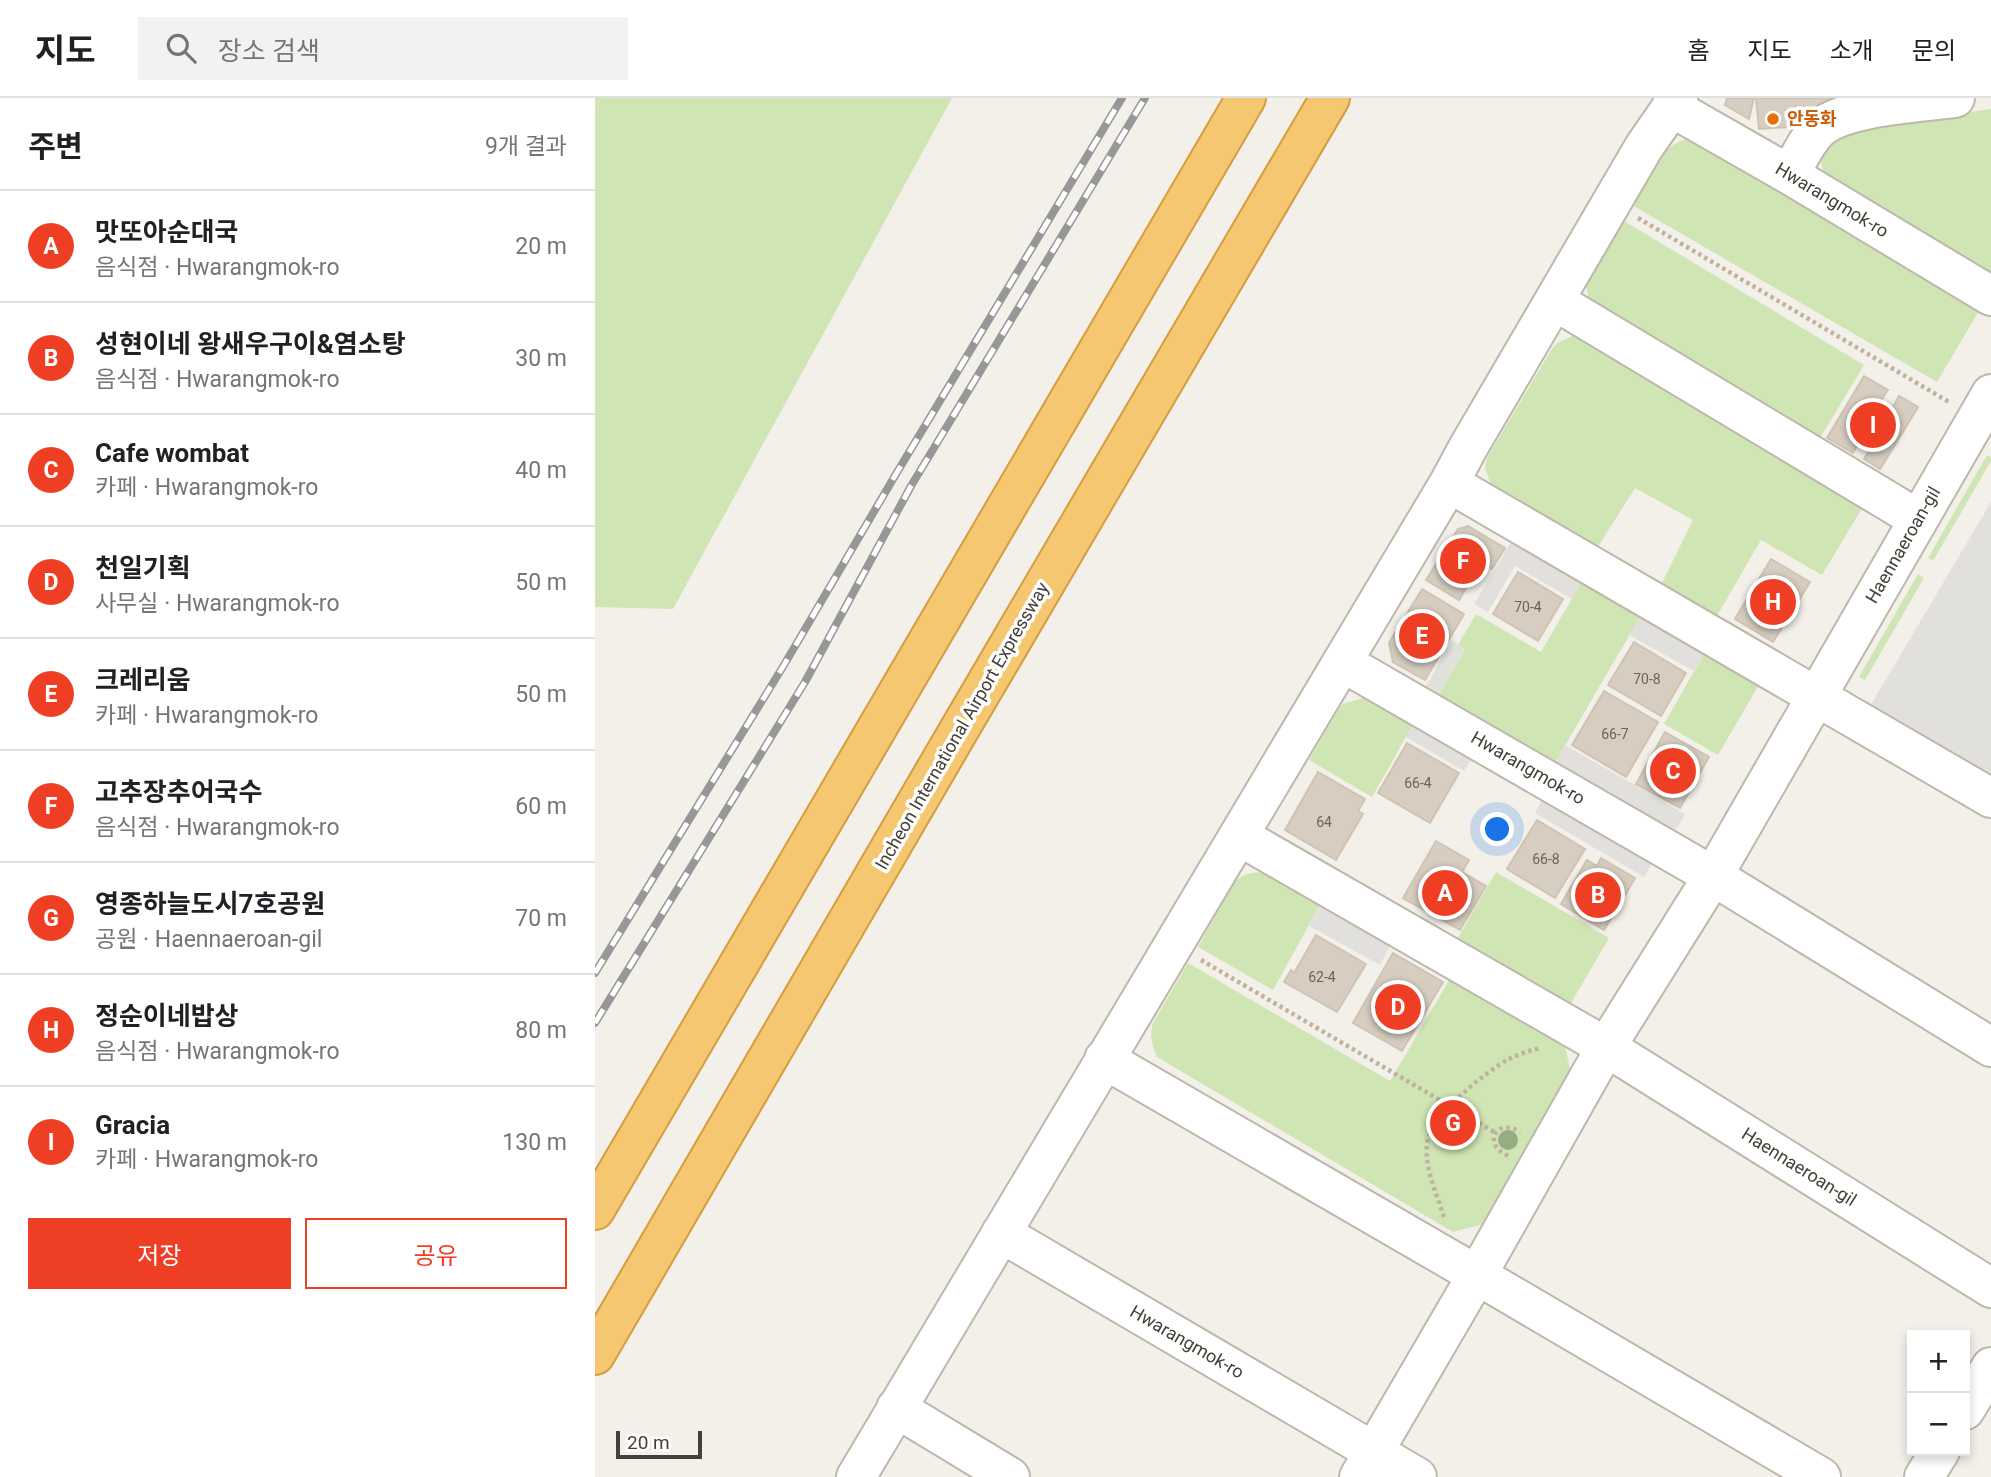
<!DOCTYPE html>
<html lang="ko">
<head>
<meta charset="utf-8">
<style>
  :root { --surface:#fff; --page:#f2f2f2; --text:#202124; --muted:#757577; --line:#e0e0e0; --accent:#ee3f25 }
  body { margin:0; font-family:Roboto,"Noto Sans KR",sans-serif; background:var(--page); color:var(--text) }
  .controls { position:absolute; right:21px; bottom:21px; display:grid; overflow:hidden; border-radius:0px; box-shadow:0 4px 10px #0003 }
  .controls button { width:63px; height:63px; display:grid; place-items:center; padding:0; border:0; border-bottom:2px solid var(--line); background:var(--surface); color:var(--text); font:35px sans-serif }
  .scale { position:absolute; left:21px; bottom:18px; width:86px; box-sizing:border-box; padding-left:7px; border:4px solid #464037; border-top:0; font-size:19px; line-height:24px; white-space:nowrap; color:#464037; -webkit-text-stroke:5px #fff; paint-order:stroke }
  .you { position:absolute; left:903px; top:732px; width:24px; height:24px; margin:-18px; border:5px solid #fff; border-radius:50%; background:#1a73e8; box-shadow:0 0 0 10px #1a73e833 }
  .badge { display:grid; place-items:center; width:46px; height:46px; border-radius:50%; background:var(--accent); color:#fff; font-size:23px; font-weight:700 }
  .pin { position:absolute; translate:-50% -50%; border:4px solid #fff; box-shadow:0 2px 7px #0006 }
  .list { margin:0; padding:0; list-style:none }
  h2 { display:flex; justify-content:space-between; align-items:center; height:91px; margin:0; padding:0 28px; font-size:30px }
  h2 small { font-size:23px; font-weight:400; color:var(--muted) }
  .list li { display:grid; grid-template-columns:46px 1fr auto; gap:21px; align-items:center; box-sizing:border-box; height:112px; padding:0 28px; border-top:2px solid var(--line) }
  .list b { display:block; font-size:26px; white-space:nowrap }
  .list p { margin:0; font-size:23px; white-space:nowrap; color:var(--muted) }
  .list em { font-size:23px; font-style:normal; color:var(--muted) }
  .actions { display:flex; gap:14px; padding:21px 28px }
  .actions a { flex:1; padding:16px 0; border:2px solid var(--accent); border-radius:0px; text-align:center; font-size:24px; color:var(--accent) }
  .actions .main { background:var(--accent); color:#fff }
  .icon { flex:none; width:38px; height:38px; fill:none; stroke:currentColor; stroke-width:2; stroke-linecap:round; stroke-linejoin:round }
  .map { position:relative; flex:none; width:1396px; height:1379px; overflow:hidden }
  header { display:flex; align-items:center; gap:42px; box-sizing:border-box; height:98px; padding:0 35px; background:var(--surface); border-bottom:2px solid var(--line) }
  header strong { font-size:33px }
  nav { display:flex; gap:38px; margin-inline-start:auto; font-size:24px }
  .search { width:490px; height:63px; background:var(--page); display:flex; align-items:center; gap:18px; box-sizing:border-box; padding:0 24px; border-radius:0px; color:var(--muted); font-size:26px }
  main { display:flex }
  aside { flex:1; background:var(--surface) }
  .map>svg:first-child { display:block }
  .green { fill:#d0e5b4 }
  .parking { fill:#e2e0dd }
  .building { fill:#d7cec1; stroke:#cfc3b2; stroke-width:2 }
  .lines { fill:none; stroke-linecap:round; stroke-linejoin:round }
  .minor-casing { stroke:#beb7ab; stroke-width:42 }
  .highway-casing { stroke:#d59c41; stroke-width:42 }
  .path { stroke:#bfb39d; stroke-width:4.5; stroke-dasharray:3.5 3.5; stroke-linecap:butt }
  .minor { stroke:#fff; stroke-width:38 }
  .highway { stroke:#f6c771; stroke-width:38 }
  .rail-casing { stroke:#979797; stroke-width:8 }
  .rail { stroke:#fff; stroke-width:5; stroke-dasharray:16; stroke-linecap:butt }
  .tree { fill:#96ac82 }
  .food-dot { fill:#e8710a; stroke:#fff; stroke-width:2.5 }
  .labels { text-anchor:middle; stroke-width:7; stroke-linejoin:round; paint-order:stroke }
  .number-label { font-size:14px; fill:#6a645a }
  .food-label { font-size:18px; font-weight:bold; fill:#c56008; stroke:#fff; text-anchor:start }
  .street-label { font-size:18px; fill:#464037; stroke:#fff }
</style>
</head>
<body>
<header>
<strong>지도</strong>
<div class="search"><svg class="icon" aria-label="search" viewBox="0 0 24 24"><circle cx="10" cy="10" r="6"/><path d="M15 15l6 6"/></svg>장소 검색</div>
<nav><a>홈</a><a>지도</a><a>소개</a><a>문의</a></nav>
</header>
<main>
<aside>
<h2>주변<small>9개 결과</small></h2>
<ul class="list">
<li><span class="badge">A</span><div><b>맛또아순대국</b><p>음식점 · Hwarangmok-ro</p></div><em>20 m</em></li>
<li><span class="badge">B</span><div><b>성현이네 왕새우구이&amp;염소탕</b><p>음식점 · Hwarangmok-ro</p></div><em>30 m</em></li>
<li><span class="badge">C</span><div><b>Cafe wombat</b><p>카페 · Hwarangmok-ro</p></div><em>40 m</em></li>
<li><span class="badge">D</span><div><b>천일기획</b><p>사무실 · Hwarangmok-ro</p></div><em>50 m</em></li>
<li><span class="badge">E</span><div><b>크레리움</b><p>카페 · Hwarangmok-ro</p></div><em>50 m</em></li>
<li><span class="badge">F</span><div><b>고추장추어국수</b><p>음식점 · Hwarangmok-ro</p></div><em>60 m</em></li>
<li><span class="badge">G</span><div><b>영종하늘도시7호공원</b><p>공원 · Haennaeroan-gil</p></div><em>70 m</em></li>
<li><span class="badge">H</span><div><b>정순이네밥상</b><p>음식점 · Hwarangmok-ro</p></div><em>80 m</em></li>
<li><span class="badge">I</span><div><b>Gracia</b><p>카페 · Hwarangmok-ro</p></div><em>130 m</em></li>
</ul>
<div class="actions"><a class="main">저장</a><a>공유</a></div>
</aside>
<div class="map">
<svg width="1396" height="1379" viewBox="0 0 1396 1379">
  <rect width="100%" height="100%" fill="#f3f0e9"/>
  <!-- green -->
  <path class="green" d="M 0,0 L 357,0 L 78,511 L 0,509 Z
    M 1396,11 L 1396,178 L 1231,79 C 1227,69 1224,62 1226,51 L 1253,32 Z
    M 1093,41 L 1102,43 L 1385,211 L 1342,284 L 1037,107 L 1070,54 C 1077,47 1083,43 1093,41 Z
    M 1029,123 L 1269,267 L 1225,340 L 994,202 L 991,187 L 994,178 Z
    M 977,238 L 987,238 L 1269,407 L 1227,477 L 1166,442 L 1120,521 L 1065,489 L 1098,422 L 1040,390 L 1001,452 L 896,387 L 890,370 L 892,360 L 955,254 L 961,246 Z
    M 1392,357 L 1396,359 L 1396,363 L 1338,463 L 1333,460 Z
    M 1323,476 L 1329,480 L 1270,582 L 1264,579 Z
    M 986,485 L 1045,519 L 957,670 L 840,603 L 870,551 L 863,547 L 881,516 L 946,554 Z
    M 1110,554 L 1165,585 L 1123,657 L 1069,626 Z
    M 775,598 L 820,623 L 777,699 L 714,662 L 743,612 L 748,606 Z
    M 667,774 L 725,807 L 678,892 L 603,849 L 639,784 C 648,776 655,775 667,774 Z
    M 901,774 L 1014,840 L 973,910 L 860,845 Z
    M 593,865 L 795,983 L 856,879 L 969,945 L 976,974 L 888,1126 L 858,1134 L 562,959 C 557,946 554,938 558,925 Z"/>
  <!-- parking -->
  <path class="parking" d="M 1396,404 L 1396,682 L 1274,610 Z
    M 916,444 L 986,485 L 977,501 L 920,468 L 893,514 L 879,506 Z
    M 1045,519 L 1110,554 L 1099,573 L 1034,537 Z
    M 857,543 L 870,550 L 840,603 L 827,595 Z
    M 820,623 L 879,657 L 869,673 L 811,639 Z
    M 970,647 L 1090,716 L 1077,738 L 957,670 Z
    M 949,698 L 1059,763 L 1049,779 L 940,715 Z
    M 725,807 L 796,846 L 785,867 L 714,828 Z"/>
  <!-- building -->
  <path class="building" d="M 1132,0 L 1159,0 L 1154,21 L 1130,7 Z
    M 1161,0 L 1244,0 L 1223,9 L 1191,12 L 1194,29 L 1164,31 Z
    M 1269,278 L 1293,292 L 1286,302 L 1298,309 L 1304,298 L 1323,309 L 1285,371 L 1269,361 L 1275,351 L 1264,344 L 1258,355 L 1232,340 Z
    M 873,428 L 910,450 L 897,471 L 886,464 L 864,502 L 831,482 L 863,431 Z
    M 1176,461 L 1215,484 L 1178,544 L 1140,521 Z
    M 923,474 L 968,501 L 943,543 L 898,516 Z
    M 827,491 L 869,516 L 830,582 L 798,564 L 794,545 Z
    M 1039,544 L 1091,575 L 1066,618 L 1013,587 Z
    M 1009,593 L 1063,624 L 1031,679 L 977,647 Z
    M 1070,634 L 1114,659 L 1085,710 L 1041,686 Z
    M 812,645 L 864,675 L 835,725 L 783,695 Z
    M 723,674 L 770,701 L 763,713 L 768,716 L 741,762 L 690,732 Z
    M 942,722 L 990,751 L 960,800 L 912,771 Z
    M 841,743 L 874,762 L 867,774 L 891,788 L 865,832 L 808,800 Z
    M 1006,760 L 1040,780 L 1009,832 L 966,806 L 992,762 L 1002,768 Z
    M 721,837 L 771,866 L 742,914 L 689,884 L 696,872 L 699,875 Z
    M 798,855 L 848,884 L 807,953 L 758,925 Z"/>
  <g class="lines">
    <defs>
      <path id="minor" d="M 1076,9 L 1195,77 L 1396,198
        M 1195,77 C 1203,62 1211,43 1224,31 C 1249,8 1325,5 1360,0
        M 960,203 L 1323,421
        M 854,385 L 1396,700
        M 747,564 L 1118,778 L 1396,949
        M 644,738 L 1011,949 L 1396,1190
        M 509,961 L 882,1177 L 1226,1379
        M 406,1135 L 822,1379
        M 301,1310 L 415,1379
        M 1370,1312 L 1396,1269
        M 261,1379 L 854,385 L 874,348 L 1049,49 L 1083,0
        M 764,1379 L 882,1177 L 1011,949 L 1118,778 L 1396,296
        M 1329,1379 L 1345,1353"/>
      <path id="highway" d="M 0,1112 L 651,0
        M 0,1257 L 364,632 L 735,0"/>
    </defs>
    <!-- minor casing -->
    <use href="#minor" class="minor-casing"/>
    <!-- highway casing -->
    <use href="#highway" class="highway-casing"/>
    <!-- path -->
    <path class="path" d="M 1043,120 L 1354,304
      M 606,862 L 901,1035
      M 913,1058 C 910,1056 906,1054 904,1052 C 891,1040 904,1021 925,1034
      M 849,1119 C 842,1096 829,1070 832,1045 C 835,1019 891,973 914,961 C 924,956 934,953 945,950"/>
    <!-- minor -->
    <use href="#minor" class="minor"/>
    <!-- highway -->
    <use href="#highway" class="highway"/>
    <defs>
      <path id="rail" d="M 0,875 L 189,567 L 301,376 L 527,0
        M 0,925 L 210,584 L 316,388 L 550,0"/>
    </defs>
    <!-- rail casing -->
    <use href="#rail" class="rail-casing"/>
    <!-- rail -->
    <use href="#rail" class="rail"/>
  </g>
  <!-- trees -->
  <circle class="tree" cx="913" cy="1042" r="10"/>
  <!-- markers -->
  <circle class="food-dot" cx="1178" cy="21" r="7"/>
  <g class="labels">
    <!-- number labels -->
    <g class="number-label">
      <text x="933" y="514">70-4</text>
      <text x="1052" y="586">70-8</text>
      <text x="1020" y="641">66-7</text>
      <text x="823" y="690">66-4</text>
      <text x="729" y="729">64</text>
      <text x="951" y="766">66-8</text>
      <text x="727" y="884">62-4</text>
    </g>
    <!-- food labels -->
    <g class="food-label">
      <text x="1192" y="27">안동화</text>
    </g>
    <!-- street labels -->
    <g class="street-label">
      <text transform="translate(1237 102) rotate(31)" y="6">Hwarangmok-ro</text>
      <text transform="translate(1308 447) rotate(-60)" y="6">Haennaeroan-gil</text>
      <text transform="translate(367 628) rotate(-60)" y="6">Incheon International Airport Expressway</text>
      <text transform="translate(933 670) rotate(30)" y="6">Hwarangmok-ro</text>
      <text transform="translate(1204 1069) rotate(32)" y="6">Haennaeroan-gil</text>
      <text transform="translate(592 1244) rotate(30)" y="6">Hwarangmok-ro</text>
    </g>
  </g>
</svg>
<div class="controls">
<button>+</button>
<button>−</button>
</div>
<div class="scale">20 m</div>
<div class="you"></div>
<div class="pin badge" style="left:850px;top:795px">A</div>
<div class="pin badge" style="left:1003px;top:797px">B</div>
<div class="pin badge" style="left:1078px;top:673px">C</div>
<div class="pin badge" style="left:803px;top:909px">D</div>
<div class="pin badge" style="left:827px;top:538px">E</div>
<div class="pin badge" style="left:868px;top:463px">F</div>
<div class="pin badge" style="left:858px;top:1025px">G</div>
<div class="pin badge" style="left:1178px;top:504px">H</div>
<div class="pin badge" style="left:1278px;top:327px">I</div>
</div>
</main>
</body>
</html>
